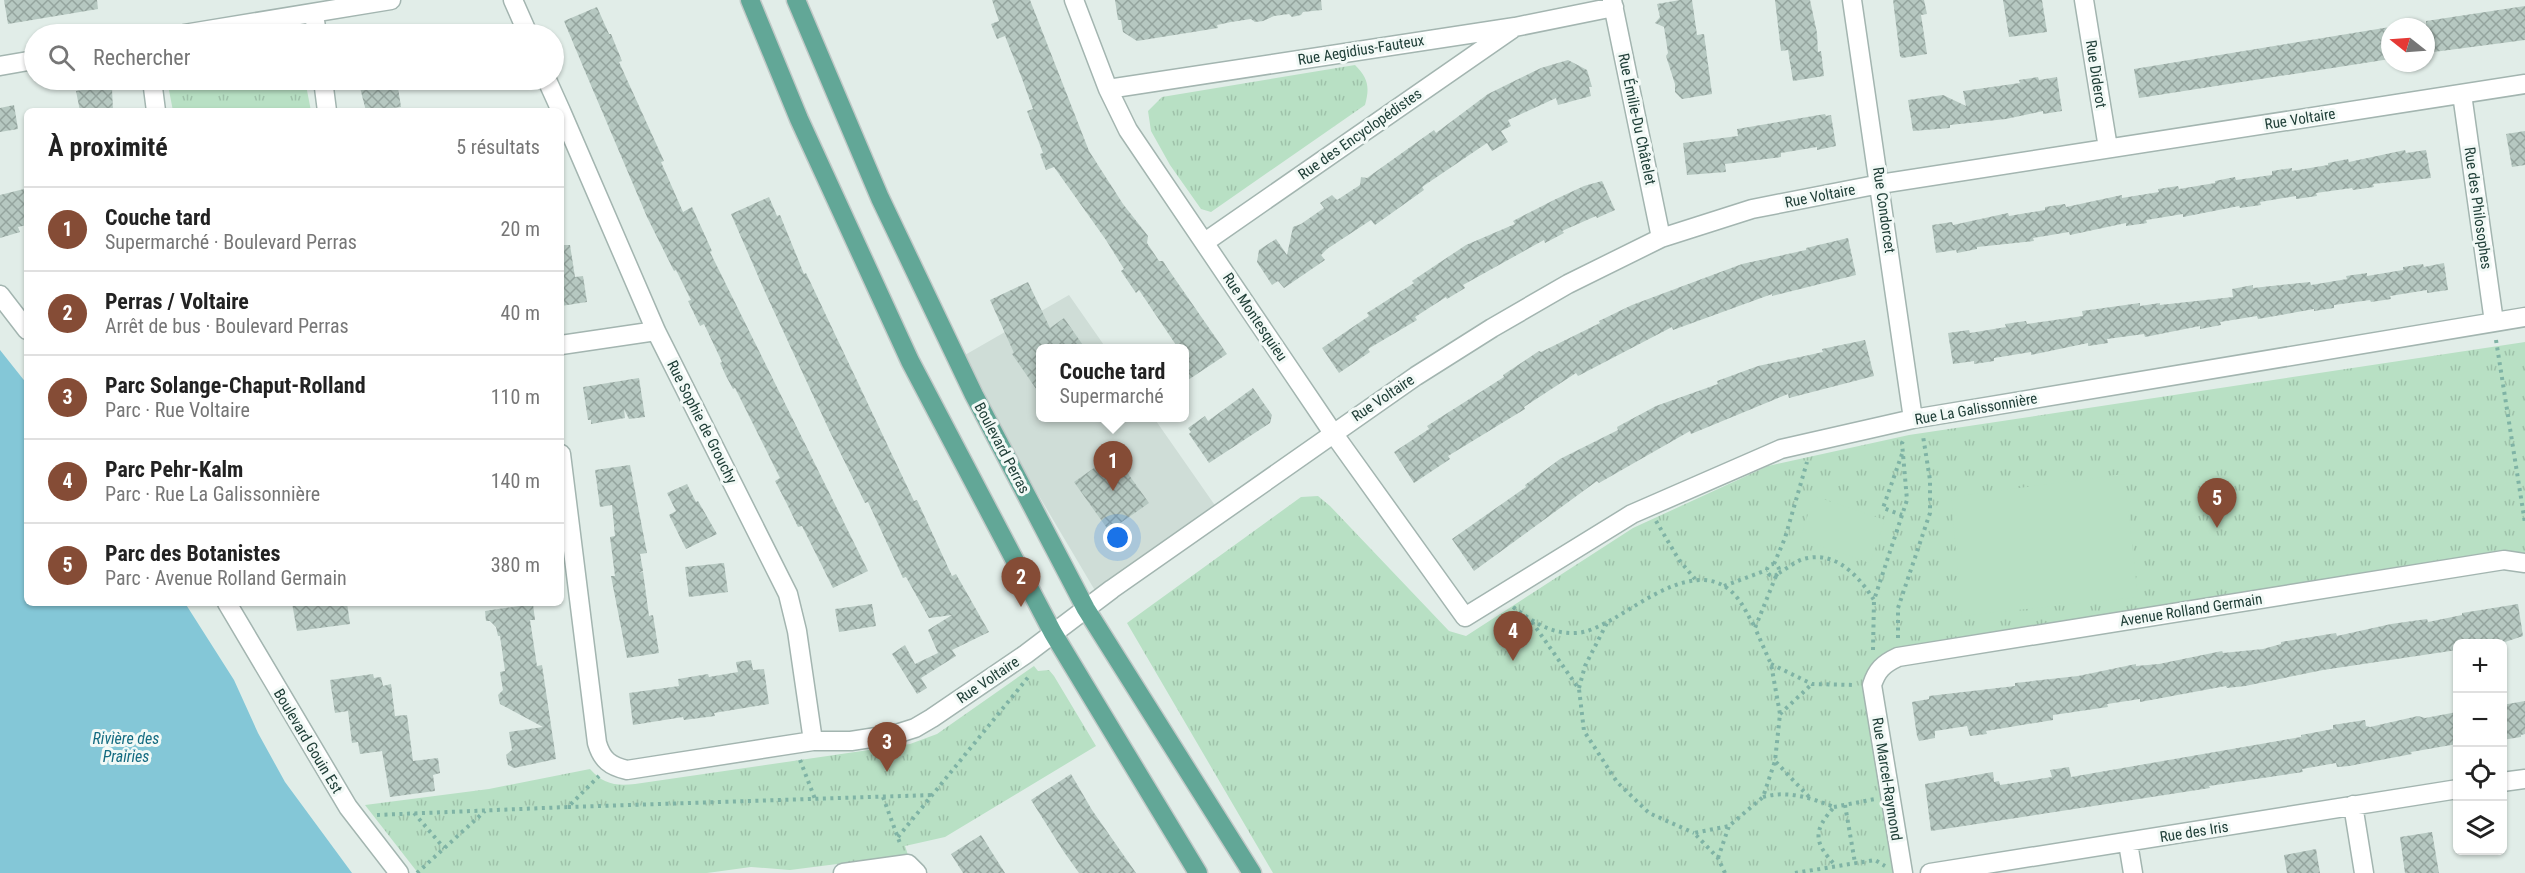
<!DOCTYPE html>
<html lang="fr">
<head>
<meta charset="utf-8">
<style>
  :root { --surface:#fff; --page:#f2f2f2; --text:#222; --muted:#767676; --line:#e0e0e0; --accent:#854c36 }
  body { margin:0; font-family:"Roboto Condensed",sans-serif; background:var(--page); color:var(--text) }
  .controls { position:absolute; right:18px; bottom:18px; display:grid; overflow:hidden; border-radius:9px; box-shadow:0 2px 4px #0004 }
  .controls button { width:54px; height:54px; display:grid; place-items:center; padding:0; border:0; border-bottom:2px solid var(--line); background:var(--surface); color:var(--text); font:30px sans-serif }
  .compass { position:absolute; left:2381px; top:18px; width:54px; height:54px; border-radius:50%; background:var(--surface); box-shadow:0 2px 4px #0004; rotate:287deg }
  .you { position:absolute; left:1118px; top:538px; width:21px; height:21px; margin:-15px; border:4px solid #fff; border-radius:50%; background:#1a73e8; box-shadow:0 0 0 9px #1a73e833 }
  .badge { display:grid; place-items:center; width:39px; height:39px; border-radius:50%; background:var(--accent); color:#fff; font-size:20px; font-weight:700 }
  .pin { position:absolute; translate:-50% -50px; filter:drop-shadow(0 2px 3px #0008) }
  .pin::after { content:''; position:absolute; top:32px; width:21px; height:18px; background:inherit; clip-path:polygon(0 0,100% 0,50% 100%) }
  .popup { position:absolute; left:1036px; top:344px; width:153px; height:78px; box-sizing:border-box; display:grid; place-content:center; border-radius:9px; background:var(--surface); filter:drop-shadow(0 2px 4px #0005); font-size:20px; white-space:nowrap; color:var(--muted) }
  .popup b { font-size:22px; color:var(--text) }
  .popup::after { content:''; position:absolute; left:50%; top:100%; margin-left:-12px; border:12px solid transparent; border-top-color:var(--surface) }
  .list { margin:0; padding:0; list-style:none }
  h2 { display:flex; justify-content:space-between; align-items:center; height:78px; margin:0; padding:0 24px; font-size:26px }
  h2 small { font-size:20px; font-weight:400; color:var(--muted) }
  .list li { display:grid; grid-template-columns:39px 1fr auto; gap:18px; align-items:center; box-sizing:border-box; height:84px; padding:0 24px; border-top:2px solid var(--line) }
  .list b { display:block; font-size:22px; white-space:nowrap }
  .list p { margin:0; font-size:20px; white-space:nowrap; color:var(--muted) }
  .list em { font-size:20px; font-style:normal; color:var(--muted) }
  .icon { flex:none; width:33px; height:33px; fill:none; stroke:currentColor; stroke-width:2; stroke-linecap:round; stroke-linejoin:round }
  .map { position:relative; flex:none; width:2525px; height:873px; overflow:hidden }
  .search { position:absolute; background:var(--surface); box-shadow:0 2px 4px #0004; left:24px; top:24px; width:540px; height:66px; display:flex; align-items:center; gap:15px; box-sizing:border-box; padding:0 21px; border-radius:33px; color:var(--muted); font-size:22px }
  .panel { position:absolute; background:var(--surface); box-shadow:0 2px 4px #0004; left:24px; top:108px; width:540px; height:498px; border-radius:9px }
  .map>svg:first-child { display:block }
  .built { fill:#cfddd7 }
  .grass { fill:url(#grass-tufts) }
  .garden { fill:#b8e0c4 }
  .water { fill:#84c7d7 }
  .building { fill:url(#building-cross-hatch) }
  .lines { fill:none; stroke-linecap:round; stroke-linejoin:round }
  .minor-casing { stroke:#a3b5b0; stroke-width:21 }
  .major-casing { stroke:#c1c9c7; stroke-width:21 }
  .path { stroke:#7fb3a5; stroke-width:4; stroke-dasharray:3 4.5; stroke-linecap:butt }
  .minor { stroke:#fff; stroke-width:18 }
  .major { stroke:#62a797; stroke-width:18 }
  .labels { text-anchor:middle; stroke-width:6; stroke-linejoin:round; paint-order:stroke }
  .street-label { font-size:15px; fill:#203f38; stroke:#f2f9f6 }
  .water-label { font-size:16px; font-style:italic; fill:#146b81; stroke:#f2f9f6 }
</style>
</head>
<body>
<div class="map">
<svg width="2525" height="873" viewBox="0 0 2525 873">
  <defs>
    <pattern id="grass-tufts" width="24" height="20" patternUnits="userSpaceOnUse" patternTransform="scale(1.5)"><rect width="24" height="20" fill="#b8e0c4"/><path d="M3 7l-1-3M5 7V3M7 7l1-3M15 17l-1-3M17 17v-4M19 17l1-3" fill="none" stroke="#9ec1a9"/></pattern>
    <pattern id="building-cross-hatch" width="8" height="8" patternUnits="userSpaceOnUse" patternTransform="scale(1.5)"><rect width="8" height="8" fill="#b6c8c1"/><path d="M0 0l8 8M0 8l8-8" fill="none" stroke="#94a49e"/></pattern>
  </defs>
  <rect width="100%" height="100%" fill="#e1ede8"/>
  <!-- built -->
  <path class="built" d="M 1069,295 L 1106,348 L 1041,348 L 1041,418 L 1154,418 L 1221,514 L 1100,599 L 958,359 Z"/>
  <!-- grass -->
  <path class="grass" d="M 1355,65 C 1368,78 1370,87 1365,105 L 1211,212 L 1201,209 L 1170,165 L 1151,131 L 1148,111 L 1162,97 Z
    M 167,80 L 305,80 L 311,111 L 173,111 Z
    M 2525,342 L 2525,564 L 1898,657 L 1872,686 L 1903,873 L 1273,873 L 1127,623 L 1301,497 L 1318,496 L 1330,506 L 1449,631 L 1466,636 L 1633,528 L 1768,466 L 1909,435 Z
    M 1034,666 L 1038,671 L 1049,670 L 1054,676 L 1096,746 L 945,837 L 905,846 L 908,855 L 790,870 L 751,867 L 707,873 L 418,873 L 365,805 L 489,789 L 590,769 C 603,784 615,786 635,784 L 910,744 L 937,734 Z"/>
  <!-- garden -->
  <path class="garden" d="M 2124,474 L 2138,597 L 1962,616 L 1951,497 Z
    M 1814,496 L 1885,520 L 1870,563 L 1800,539 Z"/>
  <!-- water -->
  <path class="water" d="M 0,350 L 27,384 L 27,603 L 185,603 L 234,680 L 258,733 L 285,782 L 352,873 L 0,873 Z"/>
  <!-- building -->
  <path class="building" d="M 4,0 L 97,0 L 98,9 L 8,24 Z
    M 992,0 L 1030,0 L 1089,151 L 1123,204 L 1148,236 L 1147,243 L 1159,261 L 1163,261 L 1166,266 L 1227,354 L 1185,382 L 1185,348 L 1178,348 L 1139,290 L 1136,293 L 1121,271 L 1124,269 L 1106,240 L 1054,167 L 1046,170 L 1040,154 L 1043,153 L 1027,111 L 1033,109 L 1021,76 L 1005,36 L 997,39 L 991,24 L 999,21 Z
    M 1115,0 L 1321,0 L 1322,10 L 1303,12 L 1301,15 L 1292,17 L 1289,14 L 1274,16 L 1263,21 L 1255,22 L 1251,19 L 1231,22 L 1217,25 L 1218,28 L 1137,41 L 1123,32 L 1121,20 L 1118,20 Z
    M 1680,0 L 1692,0 L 1697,35 L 1704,34 L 1712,94 L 1682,99 L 1675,92 L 1675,84 L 1666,56 L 1668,53 L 1664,27 L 1655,23 L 1660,17 L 1657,4 Z
    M 1775,0 L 1810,0 L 1817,33 L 1818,52 L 1821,51 L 1824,76 L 1793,81 L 1788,50 L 1781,51 Z
    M 1893,0 L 1924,0 L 1927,14 L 1921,15 L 1927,54 L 1902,58 L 1900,56 Z
    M 2003,0 L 2042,0 L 2047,32 L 2009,37 Z
    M 2525,6 L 2525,40 L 2426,53 L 2426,21 Z
    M 597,7 L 609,34 L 611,34 L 622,61 L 619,62 L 664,161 L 661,162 L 683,212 L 692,207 L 712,251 L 710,252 L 868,571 L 833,588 L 802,526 L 798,527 L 787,504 L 775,481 L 780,478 L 735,388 L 733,389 L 726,376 L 720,363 L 722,362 L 704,324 L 700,326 L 688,301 L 691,300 L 676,270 L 674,271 L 647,217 L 584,69 L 564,21 Z
    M 2390,27 L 2390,59 L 2139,98 L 2134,69 Z
    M 1568,60 L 1587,70 L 1592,87 L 1589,87 L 1591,96 L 1558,105 L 1556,98 L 1508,120 L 1511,126 L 1501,131 L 1508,142 L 1492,151 L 1487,143 L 1422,187 L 1424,190 L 1375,225 L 1371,220 L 1327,249 L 1321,255 L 1325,260 L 1284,288 L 1278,281 L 1272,285 L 1257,262 L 1259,250 L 1276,239 L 1287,255 L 1293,227 L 1301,224 L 1324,208 L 1320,203 L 1332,195 L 1337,200 L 1360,185 L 1361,177 L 1367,178 L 1434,130 L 1436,133 L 1488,94 L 1541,68 Z
    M 2038,77 L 2039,80 L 2057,77 L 2062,111 L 2043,114 L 2043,111 L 2006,119 L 1950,125 L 1950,128 L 1913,131 L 1908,100 L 1943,95 L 1966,106 L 1963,91 L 2020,83 L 2019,80 Z
    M 358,80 L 386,80 L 387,83 L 397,81 L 401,107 L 366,111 Z
    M 105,86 L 112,88 L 113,111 L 80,111 L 76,91 Z
    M 14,105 L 18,129 L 0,132 L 0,108 Z
    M 1825,114 L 1826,116 L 1831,115 L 1836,146 L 1817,150 L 1817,147 L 1781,153 L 1781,157 L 1725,164 L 1726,172 L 1687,175 L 1683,143 L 1738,136 L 1737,129 Z
    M 2525,131 L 2525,165 L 2512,167 L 2506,134 Z
    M 2405,150 L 2406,153 L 2426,150 L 2431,178 L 2373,184 L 2374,187 L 2353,190 L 2352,188 L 2316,193 L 2317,196 L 2296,199 L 2296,196 L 2260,202 L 2261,205 L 2240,208 L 2239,206 L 2183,217 L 2183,214 L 2146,220 L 2147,223 L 2126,226 L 2126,223 L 2070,235 L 2069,232 L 2033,238 L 2034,241 L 1977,247 L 1977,249 L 1957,253 L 1956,250 L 1936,253 L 1932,225 L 1952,222 L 1953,225 L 2008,213 L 2009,216 L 2045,210 L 2045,207 L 2065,204 L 2066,207 L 2122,195 L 2122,198 L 2159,192 L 2158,189 L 2178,186 L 2179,189 L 2215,183 L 2215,181 L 2235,177 L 2236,180 L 2272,175 L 2272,171 L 2292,168 L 2292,171 L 2328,165 L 2328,163 L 2348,159 L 2349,162 Z
    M 1602,181 L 1615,210 L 1597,218 L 1596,216 L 1562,231 L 1564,233 L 1545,243 L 1544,240 L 1463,285 L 1465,288 L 1447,299 L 1446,297 L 1415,317 L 1417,320 L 1368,349 L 1370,352 L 1339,373 L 1322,348 L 1369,316 L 1367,313 L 1378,306 L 1414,283 L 1412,281 L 1466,245 L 1515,224 L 1513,221 L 1556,199 L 1584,186 Z
    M 24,189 L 27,201 L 27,225 L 18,227 L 20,232 L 0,238 L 0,195 Z
    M 769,197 L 777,216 L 780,215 L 804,274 L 806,273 L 914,501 L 917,500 L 952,576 L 956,574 L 989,632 L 952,650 L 956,656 L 921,678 L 927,688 L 917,694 L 892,654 L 905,645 L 915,664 L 938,653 L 928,630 L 952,615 L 929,618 L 906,577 L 903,578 L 868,502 L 865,503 L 830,432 L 765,292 L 731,214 Z
    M 1848,238 L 1856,275 L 1772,296 L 1772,294 L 1673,330 L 1672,327 L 1578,376 L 1576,373 L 1524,407 L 1525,409 L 1448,456 L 1450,459 L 1414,483 L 1394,452 L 1429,429 L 1427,426 L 1504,377 L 1503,375 L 1539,351 L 1541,352 L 1600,323 L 1599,321 L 1632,305 L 1742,264 L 1806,250 L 1806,248 Z
    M 561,245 L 570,245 L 575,277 L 583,276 L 587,302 L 561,306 Z
    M 2444,263 L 2448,290 L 2427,293 L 2427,290 L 2390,296 L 2391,299 L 2371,302 L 2370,300 L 2334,305 L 2334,308 L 2314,311 L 2314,309 L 2258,319 L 2257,316 L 2220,322 L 2221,325 L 2200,329 L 2200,326 L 2145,337 L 2144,334 L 2107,339 L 2108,343 L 2088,346 L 2088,343 L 2031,355 L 2031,352 L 1994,358 L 1994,361 L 1974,364 L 1974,361 L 1953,364 L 1948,333 L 1969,330 L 1970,333 L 2006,327 L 2005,324 L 2026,321 L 2027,324 L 2083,316 L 2082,311 L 2140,303 L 2140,306 L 2160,303 L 2160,305 L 2233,297 L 2232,289 L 2253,285 L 2253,288 L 2310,282 L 2311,285 L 2347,279 L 2346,276 L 2367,273 L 2367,276 L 2403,270 L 2403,267 L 2423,264 L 2424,267 Z
    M 1028,282 L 1050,328 L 1064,318 L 1085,348 L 1041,348 L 1041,396 L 1012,354 L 1014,353 L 990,300 Z
    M 1865,340 L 1874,376 L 1789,398 L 1788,394 L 1691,434 L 1690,431 L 1599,483 L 1597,481 L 1474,571 L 1452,539 L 1526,487 L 1525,485 L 1560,459 L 1618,430 L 1617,427 L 1656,406 L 1718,384 L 1717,381 L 1758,366 L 1823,352 L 1822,349 Z
    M 639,378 L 645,417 L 629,419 L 624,409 L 625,418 L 591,424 L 591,420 L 588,420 L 583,387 Z
    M 1253,388 L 1272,415 L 1270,423 L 1209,463 L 1189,434 L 1191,432 L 1188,428 L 1205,416 L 1208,421 Z
    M 1114,454 L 1149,503 L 1109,531 L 1074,482 Z
    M 630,465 L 647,553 L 640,554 L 643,571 L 638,573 L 643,572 L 649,616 L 653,615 L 659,653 L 627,658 L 611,576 L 615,576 L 610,537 L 615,536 L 612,505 L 600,507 L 595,470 Z
    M 687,484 L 696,502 L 698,501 L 717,534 L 686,549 L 669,515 L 676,511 L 667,493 Z
    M 724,563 L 728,592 L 689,597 L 685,567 Z
    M 292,603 L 347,603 L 350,624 L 297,631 Z
    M 533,604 L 535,620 L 530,620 L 537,666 L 542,665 L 556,759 L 514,768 L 508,765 L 506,755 L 512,750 L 509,732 L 543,727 L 500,704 L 498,695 L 503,690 L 500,672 L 505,671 L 500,636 L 498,636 L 496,627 L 490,621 L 486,621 L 485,611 Z
    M 872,604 L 876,626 L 839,632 L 835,609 Z
    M 2518,604 L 2523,636 L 2505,642 L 2457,644 L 2457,650 L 2323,670 L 2245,686 L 2227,688 L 2226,686 L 2140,702 L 2140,699 L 2107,704 L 2108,707 L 2053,715 L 2053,720 L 1986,731 L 1987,734 L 1970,736 L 1967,726 L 1935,731 L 1935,738 L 1919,741 L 1917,736 L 1912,702 L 1929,699 L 1929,696 L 2015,686 L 2015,683 L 2078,676 L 2136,664 L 2136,666 L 2159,664 L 2222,651 L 2223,653 L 2263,649 L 2281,644 L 2281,642 L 2299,639 L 2336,633 L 2337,636 L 2391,624 L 2427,619 L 2428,622 L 2462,615 L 2462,613 Z
    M 751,660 L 753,670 L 764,669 L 769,704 L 714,713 L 715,716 L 684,720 L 683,717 L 633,725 L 629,693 L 679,686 L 678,679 L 708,674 L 709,677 L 738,672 L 736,662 Z
    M 373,674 L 374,678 L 381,677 L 383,686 L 391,684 L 395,716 L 407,715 L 413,761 L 438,758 L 440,773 L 433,775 L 435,791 L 390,797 L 382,751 L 360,754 L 358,742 L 352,743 L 348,711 L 335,713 L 330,680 Z
    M 2525,701 L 2525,734 L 2521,735 L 2521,737 L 2502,740 L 2502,705 Z
    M 2457,712 L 2457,744 L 2411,752 L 2412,754 L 2349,766 L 2337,767 L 2336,763 L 2302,769 L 2303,772 L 2209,786 L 2210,788 L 1931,831 L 1925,784 L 1993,772 L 1994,782 L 1999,781 L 2000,785 L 2052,777 L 2050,770 L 2069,767 L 2071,777 L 2301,737 L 2301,735 L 2333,729 L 2333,725 L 2365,720 L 2366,726 L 2370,727 L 2418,716 L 2425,718 Z
    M 1071,774 L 1092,810 L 1136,873 L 1079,873 L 1064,852 L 1031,800 Z
    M 2432,832 L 2439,873 L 2405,873 L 2400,837 Z
    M 981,835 L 1005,873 L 963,873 L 951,854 Z
    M 2316,849 L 2320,873 L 2287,873 L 2284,855 Z"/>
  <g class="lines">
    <defs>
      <path id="minor" d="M 513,0 L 528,34
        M 1074,0 L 1108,89 L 1128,130 L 1333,433 L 1465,617 L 1632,514 L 1781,449 L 1913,419 L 2525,317
        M 1612,0 L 1661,238
        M 1852,0 L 1913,419
        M 2084,0 L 2108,148
        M 314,14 L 317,34
        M 184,34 L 391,0
        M 0,66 L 34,60
        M 152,80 L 156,111
        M 323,80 L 327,111
        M 547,80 L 561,111
        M 1108,89 L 1515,27 L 1614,7
        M 2462,94 L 2494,322
        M 561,111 L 656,331 L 788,594 L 797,631 L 813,741
        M 1205,242 L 1512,29
        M 0,295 L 27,330
        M 561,345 L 656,331
        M 561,454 L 597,743 C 602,760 610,766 627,770 L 813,741 L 851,741 L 896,734 L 915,728 L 932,718 L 1026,654 L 1112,589 L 1416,376 L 1492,328 L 1568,284 L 1661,238 L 1752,209 L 1880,184 L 2525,84
        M 227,603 L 348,807 L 399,873
        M 2502,782 L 2525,779
        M 2353,805 L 2364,873
        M 2128,843 L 2133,873
        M 843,873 L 908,864 L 917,873
        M 1903,873 L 1872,685 C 1877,670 1883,664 1898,657 L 2504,560 L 2525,563
        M 1930,873 L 2458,789"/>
      <path id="major" d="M 750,0 L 799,119 L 910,361 L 1053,633 L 1198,873
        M 796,0 L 880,198 L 974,395 L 1086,609 L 1252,873"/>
    </defs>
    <!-- minor casing -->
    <use href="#minor" class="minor-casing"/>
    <!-- major casing -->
    <use href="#major" class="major-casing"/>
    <!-- path -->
    <path class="path" d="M 2496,340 L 2525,523
      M 1902,454 L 1883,508 L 1902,515
      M 1656,521 L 1679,560 L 1695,579
      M1767 570a6 6 0 1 1 12 0a6 6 0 1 1-12 0Z
      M 1774,564 L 1785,538 L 1807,462
      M 1779,573 C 1788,568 1798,559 1808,558 C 1838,552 1860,578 1874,600 L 1907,500 L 1902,443 L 1904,439
      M 1724,586 L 1767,570
      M 1513,607 C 1532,621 1550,634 1575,633 C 1588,633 1601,625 1613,619 C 1648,599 1705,554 1739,600 C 1745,608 1749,618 1755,627
      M 1532,622 L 1579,689 L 1584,731 L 1617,782 L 1649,813 L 1694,833
      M 1898,638 L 1898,608 L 1930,513 L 1930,480 L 1923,436
      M 1873,650 L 1874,600
      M 1771,664 L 1812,684 L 1855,685
      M 1579,688 L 1585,666 L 1608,621
      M 1780,714 L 1812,684
      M 800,760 L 815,799
      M 1776,762 L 1810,798
      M 883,797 L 901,846
      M 1763,797 C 1788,790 1811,798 1834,807 C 1813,831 1813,842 1836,866
      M 1845,805 L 1855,863
      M 568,807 L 932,795
      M 1834,807 L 1875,799
      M 414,813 L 444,848
      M 377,815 L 568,807 L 599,776
      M 898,837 L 1030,675
      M 1718,858 L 1729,826
      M 417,873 L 485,811
      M 1725,873 L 1718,858 L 1694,833 L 1729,826 L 1763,797 L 1775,761 L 1780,714 L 1771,664 L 1755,628 L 1776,576
      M 1795,873 L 1875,860 L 1885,866"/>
    <!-- minor -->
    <use href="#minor" class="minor"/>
    <!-- major -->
    <use href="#major" class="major"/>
  </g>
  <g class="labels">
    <!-- street labels -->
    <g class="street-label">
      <text transform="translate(1361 50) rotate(-9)" y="5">Rue Aegidius-Fauteux</text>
      <text transform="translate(2096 74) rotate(81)" y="5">Rue Diderot</text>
      <text transform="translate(1637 119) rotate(78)" y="5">Rue Émilie-Du Châtelet</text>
      <text transform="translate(2300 119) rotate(-9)" y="5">Rue Voltaire</text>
      <text transform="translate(1360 134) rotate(-35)" y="5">Rue des Encyclopédistes</text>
      <text transform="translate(1820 196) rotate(-11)" y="5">Rue Voltaire</text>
      <text transform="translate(2478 208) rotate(82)" y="5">Rue des Philosophes</text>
      <text transform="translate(1884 210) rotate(82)" y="5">Rue Condorcet</text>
      <text transform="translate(1255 317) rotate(56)" y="5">Rue Montesquieu</text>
      <text transform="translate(1383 398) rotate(-34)" y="5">Rue Voltaire</text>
      <text transform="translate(1976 409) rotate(-10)" y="5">Rue La Galissonnière</text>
      <text transform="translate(702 422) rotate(63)" y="5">Rue Sophie de Grouchy</text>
      <text transform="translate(1002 448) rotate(62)" y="5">Boulevard Perras</text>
      <text transform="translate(2191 610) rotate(-9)" y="5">Avenue Rolland Germain</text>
      <text transform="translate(988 680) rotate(-34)" y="5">Rue Voltaire</text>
      <text transform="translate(308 741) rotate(59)" y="5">Boulevard Gouin Est</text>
      <text transform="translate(1887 779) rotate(81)" y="5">Rue Marcel-Raymond</text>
      <text transform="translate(2194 832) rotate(-9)" y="5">Rue des Iris</text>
    </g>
    <!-- water labels -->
    <g class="water-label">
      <text x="126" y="744">Rivière des<tspan x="126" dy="18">Prairies</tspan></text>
    </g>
  </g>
</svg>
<div class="controls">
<button>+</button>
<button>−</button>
<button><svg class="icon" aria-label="locate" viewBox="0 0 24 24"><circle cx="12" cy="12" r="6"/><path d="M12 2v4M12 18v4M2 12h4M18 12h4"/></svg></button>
<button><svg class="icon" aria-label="layers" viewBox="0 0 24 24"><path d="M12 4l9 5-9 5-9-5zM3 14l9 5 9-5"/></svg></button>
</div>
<svg class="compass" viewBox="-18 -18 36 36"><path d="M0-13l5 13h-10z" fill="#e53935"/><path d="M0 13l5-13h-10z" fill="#767676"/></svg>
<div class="you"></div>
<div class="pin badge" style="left:1113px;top:491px">1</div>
<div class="popup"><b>Couche tard</b>Supermarché</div>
<div class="pin badge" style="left:1021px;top:607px">2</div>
<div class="pin badge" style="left:887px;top:772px">3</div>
<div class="pin badge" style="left:1513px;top:661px">4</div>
<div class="pin badge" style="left:2217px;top:528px">5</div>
<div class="search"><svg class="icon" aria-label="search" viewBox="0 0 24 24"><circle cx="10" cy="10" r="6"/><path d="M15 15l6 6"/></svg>Rechercher</div>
<section class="panel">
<h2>À proximité<small>5 résultats</small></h2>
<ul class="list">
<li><span class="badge">1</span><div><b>Couche tard</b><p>Supermarché · Boulevard Perras</p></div><em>20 m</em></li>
<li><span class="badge">2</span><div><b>Perras / Voltaire</b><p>Arrêt de bus · Boulevard Perras</p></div><em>40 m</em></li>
<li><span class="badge">3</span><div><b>Parc Solange-Chaput-Rolland</b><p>Parc · Rue Voltaire</p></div><em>110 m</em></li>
<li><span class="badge">4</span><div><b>Parc Pehr-Kalm</b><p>Parc · Rue La Galissonnière</p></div><em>140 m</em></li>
<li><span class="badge">5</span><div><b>Parc des Botanistes</b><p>Parc · Avenue Rolland Germain</p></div><em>380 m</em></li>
</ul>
</section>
</div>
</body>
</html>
